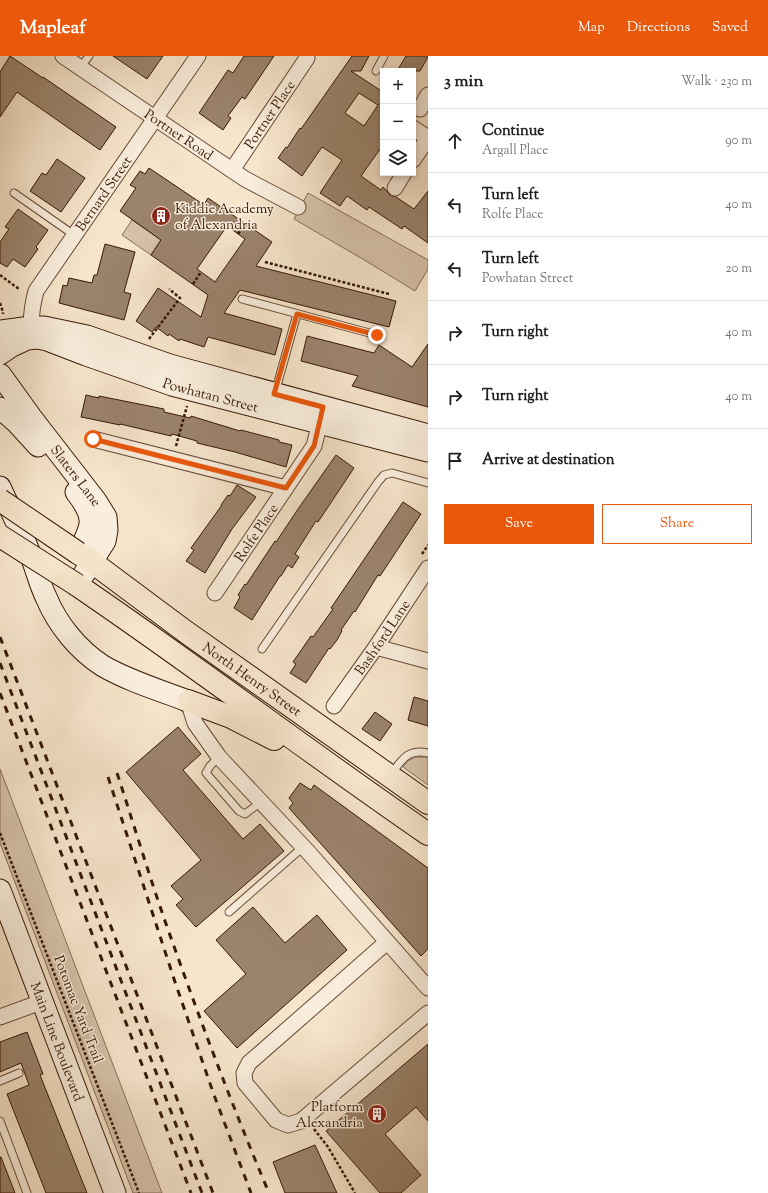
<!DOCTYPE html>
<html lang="en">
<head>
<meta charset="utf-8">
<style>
  :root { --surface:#fff; --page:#f6f6f6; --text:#202124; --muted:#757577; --line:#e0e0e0; --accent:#ea580c }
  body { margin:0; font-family:"Sorts Mill Goudy",serif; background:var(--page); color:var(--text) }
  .controls { position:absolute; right:12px; top:12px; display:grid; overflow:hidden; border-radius:0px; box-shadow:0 2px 6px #0003 }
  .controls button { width:36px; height:36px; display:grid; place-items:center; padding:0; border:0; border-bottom:1px solid var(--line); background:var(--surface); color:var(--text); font:20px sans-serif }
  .stop { position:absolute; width:12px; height:12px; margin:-9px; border:3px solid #ea580c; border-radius:50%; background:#fff }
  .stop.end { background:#ea580c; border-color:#fff; box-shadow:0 1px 4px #0008 }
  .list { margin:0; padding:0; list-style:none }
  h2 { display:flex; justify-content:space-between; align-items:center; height:52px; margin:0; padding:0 16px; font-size:17px }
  h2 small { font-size:13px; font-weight:400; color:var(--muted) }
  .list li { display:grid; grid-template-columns:26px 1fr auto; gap:12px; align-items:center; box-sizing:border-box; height:64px; padding:0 16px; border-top:1px solid var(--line) }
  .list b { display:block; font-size:15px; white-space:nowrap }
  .list p { margin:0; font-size:13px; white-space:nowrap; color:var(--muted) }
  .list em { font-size:13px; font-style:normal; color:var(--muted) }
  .actions { display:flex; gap:8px; padding:12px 16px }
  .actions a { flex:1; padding:9px 0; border:1px solid var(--accent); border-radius:0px; text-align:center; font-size:14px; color:var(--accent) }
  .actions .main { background:var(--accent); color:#fff }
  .icon { flex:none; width:22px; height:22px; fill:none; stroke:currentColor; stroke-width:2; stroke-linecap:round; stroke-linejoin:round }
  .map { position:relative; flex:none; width:428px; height:1137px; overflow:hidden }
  header { display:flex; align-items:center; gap:24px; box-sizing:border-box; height:56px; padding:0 20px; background:var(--accent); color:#fff }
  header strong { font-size:19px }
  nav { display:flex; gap:22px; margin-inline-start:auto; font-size:14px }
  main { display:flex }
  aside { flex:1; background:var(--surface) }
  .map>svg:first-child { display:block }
  .green { fill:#d6c2a9; stroke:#876d57 }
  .building { fill:#9b836c; stroke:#381805; fill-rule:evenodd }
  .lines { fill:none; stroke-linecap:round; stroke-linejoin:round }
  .lane-casing { stroke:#684b36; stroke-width:9 }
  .street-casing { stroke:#684b36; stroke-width:17 }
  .secondary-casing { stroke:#381805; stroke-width:23 }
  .highway-casing { stroke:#381805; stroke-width:24 }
  .path { stroke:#381805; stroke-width:2.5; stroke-dasharray:3 2; stroke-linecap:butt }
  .lane { stroke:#f9eedd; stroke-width:7 }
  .street { stroke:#f9eedd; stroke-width:15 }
  .secondary { stroke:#f9eedd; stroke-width:21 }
  .highway { stroke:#f6e5cb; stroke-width:22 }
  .rail { stroke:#381805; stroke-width:3; stroke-dasharray:7 7; stroke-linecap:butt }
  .highway-bridge-casing { stroke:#381805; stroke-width:24; stroke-linecap:butt }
  .highway-bridge { stroke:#f6e5cb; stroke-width:22 }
  .route { stroke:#ea580c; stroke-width:5 }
  .labels { text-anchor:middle; stroke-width:3; stroke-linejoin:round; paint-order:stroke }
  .street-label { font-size:14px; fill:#381805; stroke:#f9eedd }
  .poi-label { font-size:14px; fill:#381805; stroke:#f9eedd; text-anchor:start }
</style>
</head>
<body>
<header>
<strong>Mapleaf</strong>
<nav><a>Map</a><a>Directions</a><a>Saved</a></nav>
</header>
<main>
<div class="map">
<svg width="428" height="1137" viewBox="0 0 428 1137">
  <rect width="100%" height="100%" fill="#f6e5cb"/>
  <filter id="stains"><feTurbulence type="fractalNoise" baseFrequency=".005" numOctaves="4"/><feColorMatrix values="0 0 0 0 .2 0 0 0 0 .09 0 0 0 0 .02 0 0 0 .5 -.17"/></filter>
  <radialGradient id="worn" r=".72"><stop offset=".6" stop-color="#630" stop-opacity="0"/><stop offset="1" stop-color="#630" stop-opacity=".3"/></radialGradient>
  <!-- green -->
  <path class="green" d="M 308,137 L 428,204 L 428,213 L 415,235 L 366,205 L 294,163 Z
    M 132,164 L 161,184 L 151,199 L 122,179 Z
    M 415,701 L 428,701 L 428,729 L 403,711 L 408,705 Z
    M 0,713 L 162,1137 L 133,1137 L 0,787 Z"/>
  <!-- building -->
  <path class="building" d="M 10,0 L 43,22 L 43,21 L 116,71 L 100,94 L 17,36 L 0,61 L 0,16 Z
    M 113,0 L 163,0 L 147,23 Z
    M 244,0 L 274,0 L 245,43 L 242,41 L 228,60 L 231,62 L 223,74 L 199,57 L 228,14 L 233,17 Z
    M 352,0 L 369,0 L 361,15 L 351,15 L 383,36 L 383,89 L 361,120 L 381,134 L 383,131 L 386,134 L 390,139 L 396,141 L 414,153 L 428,135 L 428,187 L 404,170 L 402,173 L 369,151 L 367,154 L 347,140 L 340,150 L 320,137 L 342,104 L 322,91 L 302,120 L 278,102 L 286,91 L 287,92 L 300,72 L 301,73 L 308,63 ZM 359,37 L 378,49 L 364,70 L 345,57 Z
    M 406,0 L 428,0 L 428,1 L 420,15 L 397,15 Z
    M 57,103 L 85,122 L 61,156 L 30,135 L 42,117 L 46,119 Z
    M 149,112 L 204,149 L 208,142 L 272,186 L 256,210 L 396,245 L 389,271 L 240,234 L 224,257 L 282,273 L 275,299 L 208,281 L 204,291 L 180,283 L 179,285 L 169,278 L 168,280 L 156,271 L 152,276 L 136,265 L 158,232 L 201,261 L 208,239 L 151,199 L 161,184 L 120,155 L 136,132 L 130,129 L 140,115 L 145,118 ZM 227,170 L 245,183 L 215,226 L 197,213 Z
    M 18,153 L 48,174 L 36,191 L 38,193 L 25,211 L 13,203 L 7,211 L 0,207 L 0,186 L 9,173 L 5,171 Z
    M 105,188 L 135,196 L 124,236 L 131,238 L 124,264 L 59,247 L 63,229 L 67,230 L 69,222 L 92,227 L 94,219 L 97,219 Z
    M 307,280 L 374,297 L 379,289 L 412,311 L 428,288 L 428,351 L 352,330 L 358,320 L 301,305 Z
    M 86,339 L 99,342 L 99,340 L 164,353 L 164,356 L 190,362 L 191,360 L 240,375 L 241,374 L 279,384 L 279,386 L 292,389 L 286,411 L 235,396 L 197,387 L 197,385 L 172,378 L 171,380 L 120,368 L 120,369 L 81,361 Z
    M 336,399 L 354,412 L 318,466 L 316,465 L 295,498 L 299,501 L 292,512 L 288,509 L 281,520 L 280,520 L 252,564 L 234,552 L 240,541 L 238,539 L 245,528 L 246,529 L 275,485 L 276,486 L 298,453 Z
    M 237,429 L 256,441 L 232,473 L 205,517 L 186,505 L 194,494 L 191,492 L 222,449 L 221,449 L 228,439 L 230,440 Z
    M 403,446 L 421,458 L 380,520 L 378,519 L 355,556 L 354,555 L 341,574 L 342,575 L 337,584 L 330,593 L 329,592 L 306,627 L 290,617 L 296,608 L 293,606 L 311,580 L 313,581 L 333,553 L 331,552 Z
    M 414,641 L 428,645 L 428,670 L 408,664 Z
    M 375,656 L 392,668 L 380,685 L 362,673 Z
    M 178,671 L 201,698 L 183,714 L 243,783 L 260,768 L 284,795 L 196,871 L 176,849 L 183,843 L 171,830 L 201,804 L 126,716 Z
    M 300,727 L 311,734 L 314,729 L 428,812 L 428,893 L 421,900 L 289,752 L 293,747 L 289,742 Z
    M 253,851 L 285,887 L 317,859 L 347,894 L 237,992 L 204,955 L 246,918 L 216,884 Z
    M 27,976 L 43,1018 L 40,1019 L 87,1137 L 46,1137 L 7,1038 L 29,1029 L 21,1007 L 0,1016 L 0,986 Z
    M 428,988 L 428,1065 L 416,1051 L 385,1078 L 421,1119 L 401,1137 L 380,1137 L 326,1075 Z
    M 315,1089 L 337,1137 L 285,1137 L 273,1106 Z
    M 0,1101 L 1,1101 L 15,1137 L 0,1137 Z"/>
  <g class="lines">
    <defs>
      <path id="lane" d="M 80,12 L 89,0
        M 376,15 L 384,0
        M 14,137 L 74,179
        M 242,243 L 377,279
        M 275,337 L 297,258
        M 262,593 L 378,426 L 384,419 L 392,417 L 428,427
        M 219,701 L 210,710 L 206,717 L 239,755 L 245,758 L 261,746
        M 391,718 C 402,704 408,692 428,697
        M 229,856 L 303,791
        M 0,1025 L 19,1017
        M 0,1065 L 27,1137"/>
      <g id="street">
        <path id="s1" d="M 63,0 L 245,123 L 298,151"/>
        <path d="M 420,53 L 428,39"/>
        <path d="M 413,72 L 428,82"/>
        <path d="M 413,104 L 428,82"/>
        <path id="s2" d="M 232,114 L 307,2"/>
        <path d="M 395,132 L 404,117"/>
        <path id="s3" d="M 32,280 C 30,265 32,250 36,235 L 198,0"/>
        <path d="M 93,383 L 286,432"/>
        <path id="s4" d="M 215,537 L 314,390 L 322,358"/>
        <path d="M 376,591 L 428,605"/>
        <path d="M 188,645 L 195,667 L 219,701 L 309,797 L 428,932"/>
        <path id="s5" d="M 334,650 L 376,591 L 428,512"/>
        <path d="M 387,886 L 249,1007 L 244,1017 L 245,1027 L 276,1064 L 288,1069 L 301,1065 L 428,957"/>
        <path d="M 0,961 L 41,946"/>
      </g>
      <g id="secondary">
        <path d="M 0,275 L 31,271 L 44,271 L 87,280 L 170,309 L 428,379"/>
        <path id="s6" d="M 0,298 L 12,290 L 27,283 L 38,282 L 47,284 L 86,299 L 172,329 L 428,395"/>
        <path id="s7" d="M 0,318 L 31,361 L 96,445 L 106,461 L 107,474 L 105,485 L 77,529"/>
        <path d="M 0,352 L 17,367 L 38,390"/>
        <path d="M 0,431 C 11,455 23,479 32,503 C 37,516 40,529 46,541 C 57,568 78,594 103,610 C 129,625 159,634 188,645"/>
        <path d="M 76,436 C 96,462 93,469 78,497"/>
        <path id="s8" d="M 0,834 L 115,1137"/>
      </g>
      <g id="highway">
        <path id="s9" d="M 78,497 L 92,506 L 186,576 L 428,747"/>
        <path d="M 77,529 C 196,610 310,697 428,778"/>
        <path d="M 188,645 L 231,661 L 274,683"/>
      </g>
    </defs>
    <!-- lane casing -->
    <use href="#lane" class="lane-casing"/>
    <!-- street casing -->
    <use href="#street" class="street-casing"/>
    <!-- secondary casing -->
    <use href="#secondary" class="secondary-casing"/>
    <!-- highway casing -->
    <use href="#highway" class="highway-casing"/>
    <!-- path -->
    <path class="path" d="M 238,178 L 245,168
      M 265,206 L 389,238
      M 0,219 L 19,233
      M 193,228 L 201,216
      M 0,247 L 3,256 L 3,258
      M 149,283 L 180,242 L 169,233
      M 176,390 L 187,350
      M 422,498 L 428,489
      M 0,777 L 139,1137
      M 314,1073 L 328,1091 L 355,1137"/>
    <!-- lane -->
    <use href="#lane" class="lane"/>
    <!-- street -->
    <use href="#street" class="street"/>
    <!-- secondary -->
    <use href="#secondary" class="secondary"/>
    <!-- highway -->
    <use href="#highway" class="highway"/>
    <!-- rail -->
    <path class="rail" d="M 0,581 L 213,1137
      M 0,607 L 202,1137
      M 0,637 L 191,1137
      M 117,717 C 133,766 148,816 165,865 C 197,956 231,1047 269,1137
      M 108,721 L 175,926 L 214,1039 L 251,1137"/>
    <defs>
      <path id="highway-bridge" d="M 0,444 L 78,497
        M 0,480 L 77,529"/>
    </defs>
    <!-- highway-bridge casing -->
    <use href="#highway-bridge" class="highway-bridge-casing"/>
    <!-- highway-bridge -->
    <use href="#highway-bridge" class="highway-bridge"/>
  </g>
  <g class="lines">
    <!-- route -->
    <path class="route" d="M 93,383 L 286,432 L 314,390 L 323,351 L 274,338 L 297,258 L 377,279"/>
  </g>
  <!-- icons -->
  <defs>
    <symbol id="building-disc" viewBox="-11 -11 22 22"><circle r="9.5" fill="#8f2418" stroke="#f9eedd"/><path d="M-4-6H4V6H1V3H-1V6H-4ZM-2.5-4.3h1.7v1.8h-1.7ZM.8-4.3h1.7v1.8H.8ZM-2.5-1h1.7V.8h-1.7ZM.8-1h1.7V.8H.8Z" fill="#fff"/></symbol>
  </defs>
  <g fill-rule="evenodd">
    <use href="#building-disc" x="150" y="149" width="22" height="22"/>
    <use href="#building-disc" x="366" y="1047" width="22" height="22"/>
  </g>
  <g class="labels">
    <!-- street labels -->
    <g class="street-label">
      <text dy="5" stroke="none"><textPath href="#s2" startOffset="67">Portner Place</textPath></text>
      <text dy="5" stroke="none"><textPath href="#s1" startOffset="140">Portner Road</textPath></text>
      <text dy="5" stroke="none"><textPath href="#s3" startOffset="164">Bernard Street</textPath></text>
      <text dy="5" stroke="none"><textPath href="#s6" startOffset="224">Powhatan Street</textPath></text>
      <text dy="5" stroke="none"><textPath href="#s7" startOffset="127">Slaters Lane</textPath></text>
      <text dy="5" stroke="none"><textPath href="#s4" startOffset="73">Rolfe Place</textPath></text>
      <text dy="5" stroke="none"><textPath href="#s5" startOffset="84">Bashford Lane</textPath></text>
      <text dy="5" stroke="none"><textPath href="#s9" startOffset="215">North Henry Street</textPath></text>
      <text transform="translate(79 953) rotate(69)" y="5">Potomac Yard Trail</text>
      <text dy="5" stroke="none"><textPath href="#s8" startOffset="162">Main Line Boulevard</textPath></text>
    </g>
    <!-- poi labels -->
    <g class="poi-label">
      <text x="175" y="157">Kiddie Academy<tspan x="175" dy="16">of Alexandria</tspan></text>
      <text x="363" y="1055" text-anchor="end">Platform<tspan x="363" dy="16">Alexandria</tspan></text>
    </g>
  </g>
  <rect width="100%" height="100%" filter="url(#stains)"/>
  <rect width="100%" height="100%" fill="url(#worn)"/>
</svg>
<div class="controls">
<button>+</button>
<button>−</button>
<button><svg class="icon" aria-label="layers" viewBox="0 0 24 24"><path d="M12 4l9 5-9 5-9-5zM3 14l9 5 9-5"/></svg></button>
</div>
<div class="stop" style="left:93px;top:383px"></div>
<div class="stop end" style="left:377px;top:279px"></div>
</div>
<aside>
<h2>3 min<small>Walk · 230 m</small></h2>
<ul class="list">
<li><svg class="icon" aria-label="ahead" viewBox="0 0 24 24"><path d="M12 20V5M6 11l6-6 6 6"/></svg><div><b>Continue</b><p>Argall Place</p></div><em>90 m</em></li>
<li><svg class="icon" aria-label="left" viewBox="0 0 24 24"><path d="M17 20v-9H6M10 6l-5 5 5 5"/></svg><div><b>Turn left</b><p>Rolfe Place</p></div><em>40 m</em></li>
<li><svg class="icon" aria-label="left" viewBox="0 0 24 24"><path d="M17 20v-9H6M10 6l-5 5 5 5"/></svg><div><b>Turn left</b><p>Powhatan Street</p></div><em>20 m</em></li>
<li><svg class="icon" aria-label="right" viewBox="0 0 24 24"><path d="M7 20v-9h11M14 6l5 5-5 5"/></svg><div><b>Turn right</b></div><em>40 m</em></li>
<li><svg class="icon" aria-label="right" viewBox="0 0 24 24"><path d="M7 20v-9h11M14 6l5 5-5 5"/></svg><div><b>Turn right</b></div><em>40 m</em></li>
<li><svg class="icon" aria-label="arrive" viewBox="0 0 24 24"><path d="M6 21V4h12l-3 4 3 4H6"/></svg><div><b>Arrive at destination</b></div></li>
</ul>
<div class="actions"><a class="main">Save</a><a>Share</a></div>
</aside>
</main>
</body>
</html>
